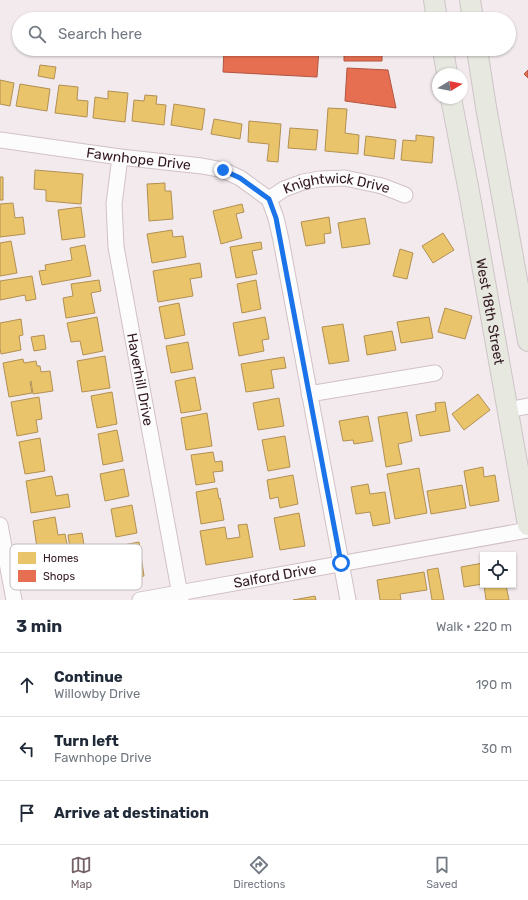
<!DOCTYPE html>
<html lang="en">
<head>
<meta charset="utf-8">
<style>
  :root { --surface:#fff; --page:#f6f6f7; --text:#1f2937; --muted:#747a83; --line:#e0e1e3; --accent:#756267 }
  body { margin:0; font-family:Rubik,sans-serif; background:var(--page); color:var(--text) }
  .controls { position:absolute; right:12px; bottom:12px; display:grid; overflow:hidden; border-radius:0px; box-shadow:0 1px 3px #0004 }
  .controls button { width:36px; height:36px; display:grid; place-items:center; padding:0; border:0; border-bottom:1px solid var(--line); background:var(--surface); color:var(--text); font:20px sans-serif }
  .compass { position:absolute; left:432px; top:68px; width:36px; height:36px; border-radius:50%; background:var(--surface); box-shadow:0 1px 3px #0004; rotate:80deg }
  .stop { position:absolute; width:12px; height:12px; margin:-9px; border:3px solid #1a73e8; border-radius:50%; background:#fff }
  .stop.end { background:#1a73e8; border-color:#fff; box-shadow:0 1px 4px #0008 }
  .list { margin:0; padding:0; list-style:none }
  h2 { display:flex; justify-content:space-between; align-items:center; height:52px; margin:0; padding:0 16px; font-size:17px }
  h2 small { font-size:13px; font-weight:400; color:var(--muted) }
  .list li { display:grid; grid-template-columns:26px 1fr auto; gap:12px; align-items:center; box-sizing:border-box; height:64px; padding:0 16px; border-top:1px solid var(--line) }
  .list b { display:block; font-size:15px; white-space:nowrap }
  .list p { margin:0; font-size:13px; white-space:nowrap; color:var(--muted) }
  .list em { font-size:13px; font-style:normal; color:var(--muted) }
  .icon { flex:none; width:22px; height:22px; fill:none; stroke:currentColor; stroke-width:2; stroke-linecap:round; stroke-linejoin:round }
  .map { position:relative; flex:none; width:528px; height:600px; overflow:hidden }
  .search { position:absolute; background:var(--surface); box-shadow:0 1px 3px #0004; left:12px; right:12px; top:12px; height:44px; display:flex; align-items:center; gap:10px; box-sizing:border-box; padding:0 14px; border-radius:22px; color:var(--muted); font-size:15px }
  .sheet { height:244px; background:var(--surface) }
  nav { display:flex; justify-content:space-around; align-items:center; box-sizing:border-box; height:56px; border-top:1px solid var(--line); background:var(--surface); font-size:11px; color:var(--muted) }
  nav a { display:grid; justify-items:center; gap:2px }
  nav .on { color:var(--accent) }
  .map>svg:first-child { display:block }
  .homes { fill:#e9c46a; stroke:#b29054 }
  .shops { fill:#e76f51; stroke:#b15542 }
  .lines { fill:none; stroke-linecap:round; stroke-linejoin:round }
  .minor-casing { stroke:#d2c1c6; stroke-width:17 }
  .major-casing { stroke:#cdc5c7; stroke-width:22 }
  .minor { stroke:#fdfcfc; stroke-width:15 }
  .major { stroke:#e7e8e0; stroke-width:20 }
  .route { stroke:#1a73e8; stroke-width:5 }
  .labels { text-anchor:middle; stroke-width:4; stroke-linejoin:round; paint-order:stroke }
  .street-label { font-size:14px; fill:#321820; stroke:#fff }
  .key { fill:#fff; stroke:#c2babc; stroke-width:1 }
  .key-label { font-size:11px; fill:#321820 }
</style>
</head>
<body>
<div class="map">
<svg width="528" height="600" viewBox="0 0 528 600">
  <rect width="100%" height="100%" fill="#f2eaec"/>
  <!-- homes -->
  <path class="homes" d="M 40,65 L 56,67 L 54,79 L 38,76 Z
    M 0,80 L 14,83 L 10,106 L 0,104 Z
    M 20,84 L 50,89 L 47,111 L 16,106 Z
    M 59,85 L 78,87 L 77,100 L 88,101 L 87,117 L 55,113 Z
    M 108,91 L 128,93 L 125,122 L 93,118 L 95,97 L 108,99 Z
    M 145,95 L 157,96 L 156,104 L 166,105 L 164,125 L 132,121 L 134,100 L 144,101 Z
    M 174,104 L 205,109 L 202,130 L 171,125 Z
    M 328,108 L 347,109 L 345,133 L 359,135 L 358,154 L 325,151 Z
    M 214,119 L 242,124 L 240,139 L 211,134 Z
    M 249,121 L 281,124 L 278,162 L 267,161 L 269,144 L 248,142 Z
    M 290,128 L 318,130 L 316,150 L 288,148 Z
    M 416,135 L 434,137 L 432,163 L 401,160 L 403,140 L 416,141 Z
    M 366,136 L 396,140 L 394,159 L 364,155 Z
    M 35,170 L 83,174 L 81,204 L 46,201 L 46,190 L 34,189 Z
    M 0,177 L 3,177 L 3,200 L 0,200 Z
    M 165,183 L 165,191 L 171,191 L 173,219 L 149,221 L 147,184 Z
    M 13,203 L 15,218 L 23,217 L 25,234 L 0,237 L 0,204 Z
    M 242,204 L 244,212 L 236,214 L 242,238 L 221,244 L 213,211 Z
    M 81,207 L 85,237 L 62,240 L 58,210 Z
    M 329,217 L 331,233 L 324,234 L 325,243 L 306,246 L 301,222 Z
    M 365,218 L 370,244 L 342,248 L 338,223 Z
    M 172,230 L 173,237 L 183,236 L 186,257 L 152,263 L 147,234 Z
    M 443,233 L 454,250 L 433,263 L 422,246 Z
    M 11,241 L 17,273 L 0,276 L 0,243 Z
    M 261,242 L 262,249 L 252,251 L 257,274 L 236,278 L 230,247 Z
    M 85,245 L 91,276 L 42,285 L 39,271 L 46,270 L 45,265 L 72,260 L 70,248 Z
    M 400,249 L 413,253 L 407,279 L 393,276 Z
    M 200,263 L 202,277 L 190,279 L 193,296 L 158,302 L 153,271 Z
    M 32,276 L 36,299 L 26,301 L 25,295 L 0,300 L 0,281 Z
    M 99,280 L 101,291 L 91,293 L 95,313 L 66,318 L 63,298 L 73,296 L 71,284 Z
    M 256,280 L 261,309 L 242,313 L 237,284 Z
    M 179,303 L 185,335 L 165,339 L 159,307 Z
    M 445,308 L 472,316 L 465,339 L 438,332 Z
    M 97,317 L 103,351 L 83,355 L 80,341 L 71,342 L 67,323 Z
    M 265,317 L 269,339 L 262,340 L 264,351 L 239,356 L 233,323 Z
    M 429,317 L 433,338 L 401,343 L 397,322 Z
    M 21,319 L 23,335 L 19,336 L 21,350 L 1,354 L 0,348 L 0,323 Z
    M 343,324 L 349,361 L 329,364 L 322,327 Z
    M 392,331 L 396,350 L 367,355 L 364,336 Z
    M 44,335 L 46,349 L 34,351 L 31,337 Z
    M 188,342 L 193,369 L 171,373 L 166,346 Z
    M 105,356 L 110,388 L 82,392 L 77,361 Z
    M 284,357 L 286,368 L 271,370 L 274,388 L 246,392 L 241,364 Z
    M 23,359 L 24,363 L 36,361 L 37,366 L 40,366 L 41,372 L 50,371 L 53,391 L 33,394 L 31,381 L 30,382 L 32,393 L 9,397 L 3,363 Z
    M 195,377 L 201,410 L 181,413 L 175,381 Z
    M 112,392 L 117,424 L 97,428 L 91,396 Z
    M 478,394 L 490,410 L 464,430 L 452,414 Z
    M 39,397 L 42,419 L 36,420 L 38,432 L 17,436 L 11,402 Z
    M 279,398 L 284,426 L 258,430 L 253,403 Z
    M 445,402 L 450,431 L 420,436 L 416,415 L 436,411 L 435,403 Z
    M 407,412 L 412,441 L 398,444 L 402,464 L 386,467 L 378,417 Z
    M 207,413 L 212,446 L 186,450 L 181,418 Z
    M 368,416 L 373,441 L 354,444 L 353,440 L 343,441 L 339,421 Z
    M 117,430 L 123,461 L 103,465 L 98,434 Z
    M 285,436 L 290,467 L 268,471 L 262,440 Z
    M 40,438 L 45,471 L 25,474 L 19,442 Z
    M 213,452 L 215,462 L 222,461 L 223,471 L 213,472 L 215,482 L 196,485 L 191,455 Z
    M 483,467 L 484,477 L 495,475 L 499,501 L 470,506 L 464,471 Z
    M 419,468 L 427,513 L 395,519 L 387,474 Z
    M 124,469 L 129,496 L 105,501 L 100,474 Z
    M 293,475 L 298,504 L 280,508 L 278,497 L 270,499 L 267,480 Z
    M 52,476 L 56,496 L 68,494 L 70,507 L 31,513 L 26,481 Z
    M 368,484 L 370,494 L 385,492 L 390,523 L 373,526 L 370,512 L 356,514 L 351,487 Z
    M 462,485 L 466,508 L 431,514 L 427,491 Z
    M 217,488 L 219,499 L 220,498 L 224,520 L 201,524 L 196,492 Z
    M 132,505 L 137,533 L 116,537 L 111,509 Z
    M 299,513 L 305,546 L 280,550 L 274,518 Z
    M 55,517 L 58,535 L 65,534 L 68,549 L 38,554 L 33,521 Z
    M 247,524 L 253,557 L 206,565 L 200,531 L 225,527 L 227,539 L 240,537 L 238,525 Z
    M 82,533 L 84,545 L 70,548 L 68,535 Z
    M 139,542 L 144,576 L 128,579 L 126,563 L 116,564 L 113,547 Z
    M 483,563 L 483,584 L 464,587 L 461,567 Z
    M 438,568 L 444,600 L 432,600 L 427,570 Z
    M 424,572 L 427,590 L 400,594 L 401,600 L 380,600 L 377,580 Z
    M 484,585 L 506,585 L 509,600 L 486,600 Z
    M 315,596 L 316,600 L 293,600 Z"/>
  <!-- shops -->
  <path class="shops" d="M 224,49 L 319,49 L 317,77 L 223,72 Z
    M 344,49 L 382,49 L 382,61 L 344,61 Z
    M 347,68 L 388,70 L 396,108 L 345,101 Z
    M 528,70 L 528,78 L 524,74 Z"/>
  <g class="lines">
    <defs>
      <g id="minor">
        <path id="s1" d="M 0,140 L 120,157 L 202,166 L 223,170 L 240,178 L 269,199"/>
        <path id="s2" d="M 120,157 L 114,204 L 116,247 L 181,600"/>
        <path d="M 269,199 L 276,218 L 281,240 L 348,600"/>
        <path id="s3" d="M 269,199 L 284,189 L 303,182 L 320,179 L 345,178 L 382,186 L 405,195"/>
        <path d="M 309,394 L 435,373"/>
        <path d="M 508,410 L 528,406"/>
        <path d="M 0,525 L 14,600"/>
        <path id="s4" d="M 140,600 L 528,530"/>
      </g>
      <g id="major">
        <path d="M 434,0 L 437,19"/>
        <path d="M 470,0 L 473,19"/>
        <path d="M 443,49 L 447,74"/>
        <path d="M 477,49 L 486,107 L 528,341"/>
        <path id="s5" d="M 451,98 L 470,197 L 528,525"/>
      </g>
    </defs>
    <!-- minor casing -->
    <use href="#minor" class="minor-casing"/>
    <!-- major casing -->
    <use href="#major" class="major-casing"/>
    <!-- minor -->
    <use href="#minor" class="minor"/>
    <!-- major -->
    <use href="#major" class="major"/>
  </g>
  <g class="lines">
    <!-- route -->
    <path class="route" d="M 223,170 L 240,178 L 269,199 L 276,218 L 341,563"/>
  </g>
  <g class="labels">
    <!-- street labels -->
    <g class="street-label">
      <text dy="5" stroke="none"><textPath href="#s1" startOffset="140">Fawnhope Drive</textPath></text>
      <text dy="5" stroke="none"><textPath href="#s3" startOffset="72">Knightwick Drive</textPath></text>
      <text dy="5" stroke="none"><textPath href="#s5" startOffset="217">West 18th Street</textPath></text>
      <text dy="5" stroke="none"><textPath href="#s2" startOffset="225">Haverhill Drive</textPath></text>
      <text dy="5" stroke="none"><textPath href="#s4" startOffset="137">Salford Drive</textPath></text>
    </g>
  </g>
  <!-- legend -->
  <rect x="10" y="544" width="132" height="46" rx="6" class="key"/>
  <rect x="18" y="552" width="18" height="12" fill="#e9c46a"/>
  <rect x="18" y="570" width="18" height="12" fill="#e76f51"/>
  <g class="key-label">
    <text x="43" y="562">Homes</text>
    <text x="43" y="580">Shops</text>
  </g>
</svg>
<div class="controls">
<button><svg class="icon" aria-label="locate" viewBox="0 0 24 24"><circle cx="12" cy="12" r="6"/><path d="M12 2v4M12 18v4M2 12h4M18 12h4"/></svg></button>
</div>
<svg class="compass" viewBox="-18 -18 36 36"><path d="M0-13l5 13h-10z" fill="#e53935"/><path d="M0 13l5-13h-10z" fill="#747a83"/></svg>
<div class="stop" style="left:341px;top:563px"></div>
<div class="stop end" style="left:223px;top:170px"></div>
<div class="search"><svg class="icon" aria-label="search" viewBox="0 0 24 24"><circle cx="10" cy="10" r="6"/><path d="M15 15l6 6"/></svg>Search here</div>
</div>
<section class="sheet">
<h2>3 min<small>Walk · 220 m</small></h2>
<ul class="list">
<li><svg class="icon" aria-label="ahead" viewBox="0 0 24 24"><path d="M12 20V5M6 11l6-6 6 6"/></svg><div><b>Continue</b><p>Willowby Drive</p></div><em>190 m</em></li>
<li><svg class="icon" aria-label="left" viewBox="0 0 24 24"><path d="M17 20v-9H6M10 6l-5 5 5 5"/></svg><div><b>Turn left</b><p>Fawnhope Drive</p></div><em>30 m</em></li>
<li><svg class="icon" aria-label="arrive" viewBox="0 0 24 24"><path d="M6 21V4h12l-3 4 3 4H6"/></svg><div><b>Arrive at destination</b></div></li>
</ul>
</section>
<nav>
<a class="on"><svg class="icon" aria-label="map" viewBox="0 0 24 24"><path d="M3 6l6-2 6 2 6-2v14l-6 2-6-2-6 2zM9 4v14M15 6v14"/></svg>Map</a>
<a><svg class="icon" aria-label="directions" viewBox="0 0 24 24"><path d="M12 3l9 9-9 9-9-9zM9 14v-3h6M13 9l2 2-2 2"/></svg>Directions</a>
<a><svg class="icon" aria-label="saved" viewBox="0 0 24 24"><path d="M7 4h10v16l-5-4-5 4z"/></svg>Saved</a>
</nav>
</body>
</html>
